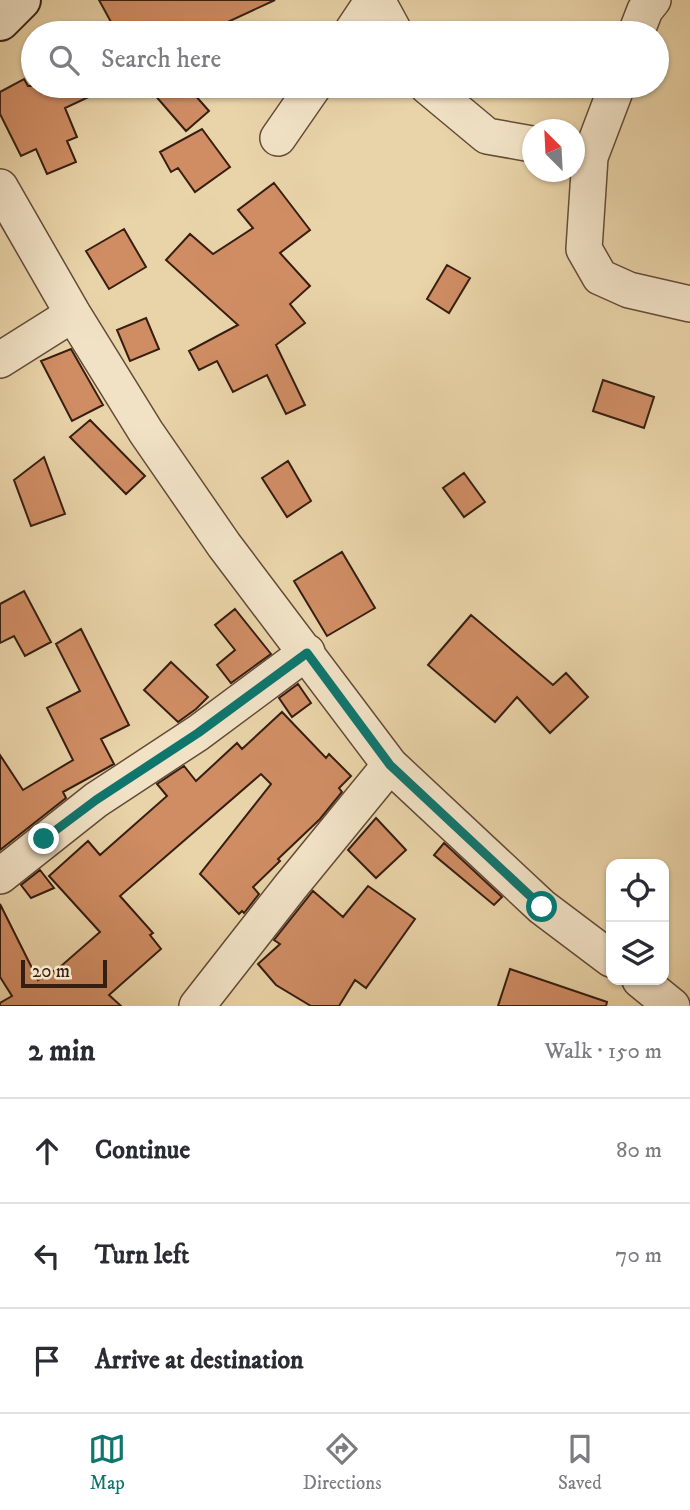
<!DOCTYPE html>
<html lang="en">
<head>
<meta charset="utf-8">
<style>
  :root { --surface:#fff; --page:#f7f7f7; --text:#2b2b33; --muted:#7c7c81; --line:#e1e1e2; --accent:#0f766e }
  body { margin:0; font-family:"IM FELL DW Pica",serif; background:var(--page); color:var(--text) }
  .controls { position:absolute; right:21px; bottom:21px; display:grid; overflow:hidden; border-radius:14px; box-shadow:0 2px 5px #0004 }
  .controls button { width:63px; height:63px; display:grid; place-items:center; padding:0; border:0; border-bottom:2px solid var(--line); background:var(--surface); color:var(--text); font:35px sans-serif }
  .compass { position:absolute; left:522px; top:119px; width:63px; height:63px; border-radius:50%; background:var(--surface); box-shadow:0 2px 5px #0004; rotate:336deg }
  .scale { position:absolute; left:21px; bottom:18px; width:86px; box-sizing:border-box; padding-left:7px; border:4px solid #361e11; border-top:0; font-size:19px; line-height:24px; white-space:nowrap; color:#361e11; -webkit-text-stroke:5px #f1e2c6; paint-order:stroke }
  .stop { position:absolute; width:21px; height:21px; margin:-16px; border:5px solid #0f766e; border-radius:50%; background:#fff }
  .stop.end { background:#0f766e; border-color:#fff; box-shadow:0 2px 7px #0008 }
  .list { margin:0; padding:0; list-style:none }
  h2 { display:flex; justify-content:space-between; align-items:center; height:91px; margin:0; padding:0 28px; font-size:30px }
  h2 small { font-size:23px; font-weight:400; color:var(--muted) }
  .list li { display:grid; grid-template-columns:46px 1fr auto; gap:21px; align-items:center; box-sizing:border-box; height:105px; padding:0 28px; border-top:2px solid var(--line) }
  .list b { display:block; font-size:26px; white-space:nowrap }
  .list em { font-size:23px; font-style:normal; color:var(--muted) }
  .icon { flex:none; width:38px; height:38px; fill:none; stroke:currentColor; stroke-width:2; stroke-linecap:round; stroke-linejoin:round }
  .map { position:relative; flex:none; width:690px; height:1006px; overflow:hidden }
  .search { position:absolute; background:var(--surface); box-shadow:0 2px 5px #0004; left:21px; right:21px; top:21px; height:77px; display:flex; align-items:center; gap:18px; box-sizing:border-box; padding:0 24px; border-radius:38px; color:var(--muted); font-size:26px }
  .sheet { height:406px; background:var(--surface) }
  nav { display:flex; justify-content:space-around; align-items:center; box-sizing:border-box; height:98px; border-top:2px solid var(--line); background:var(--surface); font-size:19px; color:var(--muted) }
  nav a { display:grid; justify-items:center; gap:4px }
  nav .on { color:var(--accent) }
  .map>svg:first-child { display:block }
  .building { fill:#d08d64; stroke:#361e11; stroke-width:2 }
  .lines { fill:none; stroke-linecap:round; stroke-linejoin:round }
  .street-casing { stroke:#634b37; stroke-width:38 }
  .secondary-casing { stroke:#361e11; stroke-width:42 }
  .street { stroke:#f1e2c6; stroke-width:35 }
  .secondary { stroke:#f1e2c6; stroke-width:38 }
  .route { stroke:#0f766e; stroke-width:9 }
</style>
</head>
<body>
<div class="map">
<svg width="690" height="1006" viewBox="0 0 690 1006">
  <rect width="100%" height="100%" fill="#e9d3a8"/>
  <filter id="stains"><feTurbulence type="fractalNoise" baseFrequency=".00286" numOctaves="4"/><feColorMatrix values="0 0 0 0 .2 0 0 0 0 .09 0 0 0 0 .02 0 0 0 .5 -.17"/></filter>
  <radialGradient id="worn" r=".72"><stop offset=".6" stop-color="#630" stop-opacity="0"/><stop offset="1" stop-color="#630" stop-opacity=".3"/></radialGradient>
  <!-- building -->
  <path class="building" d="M 99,0 L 275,0 L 204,33 L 117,33 Z
    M 24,79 L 28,86 L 112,86 L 65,108 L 77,137 L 67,141 L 76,162 L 47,174 L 36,149 L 21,156 L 0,114 L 0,92 Z
    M 147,86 L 187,86 L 209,111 L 186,131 Z
    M 202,129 L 230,167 L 195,192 L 178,168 L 171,172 L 160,152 Z
    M 274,183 L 310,230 L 280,253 L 310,286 L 290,304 L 305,323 L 276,345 L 305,405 L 286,414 L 267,375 L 233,392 L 217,361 L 199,370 L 189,351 L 238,325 L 166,260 L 190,234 L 213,254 L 253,228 L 238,210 Z
    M 124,229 L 146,267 L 109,289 L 86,251 Z
    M 447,265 L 470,278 L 449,313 L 427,299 Z
    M 146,318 L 159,349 L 130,361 L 117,330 Z
    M 71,349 L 103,405 L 72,421 L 41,361 Z
    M 603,380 L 654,397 L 644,428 L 593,411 Z
    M 90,420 L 145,476 L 126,494 L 70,437 Z
    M 44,457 L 65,514 L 31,526 L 14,480 Z
    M 288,461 L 311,501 L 287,517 L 262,478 Z
    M 464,473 L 485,502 L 464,517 L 443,488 Z
    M 342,552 L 375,608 L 327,636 L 294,581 Z
    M 24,591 L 51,642 L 25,656 L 14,636 L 0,643 L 0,604 Z
    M 235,609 L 271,654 L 231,683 L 217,665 L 235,650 L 215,625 Z
    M 471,615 L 553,685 L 566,673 L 588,697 L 550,733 L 517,697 L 495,722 L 428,665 Z
    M 81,629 L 129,725 L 101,739 L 114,764 L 63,792 L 66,798 L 0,850 L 0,755 L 23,790 L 73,760 L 47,708 L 80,691 L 56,644 Z
    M 171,662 L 208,697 L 196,709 L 178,722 L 144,690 Z
    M 298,684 L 311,703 L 292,717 L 279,698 Z
    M 282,712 L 326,758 L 329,754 L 351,776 L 339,788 L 342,792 L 320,819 L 278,859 L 280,861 L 253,887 L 259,894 L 244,913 L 242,911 L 239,914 L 200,874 L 271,784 L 261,774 L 120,896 L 153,933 L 150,935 L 161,949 L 109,995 L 121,1006 L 0,1006 L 0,1003 L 12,996 L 0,977 L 0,904 L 38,980 L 60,967 L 100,932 L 49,876 L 88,841 L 100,855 L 167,796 L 157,784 L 184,766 L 196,781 L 237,743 L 242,749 Z
    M 376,818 L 406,850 L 376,878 L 348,850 Z
    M 444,843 L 502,897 L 494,905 L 434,855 Z
    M 40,870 L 54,888 L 31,898 L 21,885 Z
    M 368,886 L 415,919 L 366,988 L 355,980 L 339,1006 L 311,1006 L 276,985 L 258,964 L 280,944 L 274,940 L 313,891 L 343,917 Z
    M 510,969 L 607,1002 L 606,1006 L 498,1006 Z"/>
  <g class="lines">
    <defs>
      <path id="street" d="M 377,0 L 395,33
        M 351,33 L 373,0
        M 636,33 L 645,10 L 653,0
        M 427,86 L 487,136 L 532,144
        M 617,86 L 590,157 L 584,249 L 600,277 L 629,290 L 690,304
        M 278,138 L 314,86
        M 0,187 L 73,314 L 146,432 L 224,545 L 390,765 L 542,907 L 611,959
        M 0,360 L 73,314
        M 0,876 L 96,800 L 198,733 L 307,652
        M 640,980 L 672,1006
        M 197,1006 L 291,886 L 390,765"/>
      <path id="secondary" d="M 0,21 L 21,0"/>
    </defs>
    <!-- street casing -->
    <use href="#street" class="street-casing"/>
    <!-- secondary casing -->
    <use href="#secondary" class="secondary-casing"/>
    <!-- street -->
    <use href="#street" class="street"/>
    <!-- secondary -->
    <use href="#secondary" class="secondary"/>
  </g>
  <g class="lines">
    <!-- route -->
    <path class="route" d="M 44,839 L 96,800 L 198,733 L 307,653 L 390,765 L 542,907"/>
  </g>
  <rect width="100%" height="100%" filter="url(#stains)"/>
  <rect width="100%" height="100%" fill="url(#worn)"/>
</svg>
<div class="controls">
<button><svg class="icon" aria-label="locate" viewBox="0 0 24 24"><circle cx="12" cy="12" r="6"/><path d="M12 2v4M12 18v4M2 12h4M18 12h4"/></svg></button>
<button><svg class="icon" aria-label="layers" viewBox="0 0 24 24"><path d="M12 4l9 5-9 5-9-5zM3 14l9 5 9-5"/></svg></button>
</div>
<svg class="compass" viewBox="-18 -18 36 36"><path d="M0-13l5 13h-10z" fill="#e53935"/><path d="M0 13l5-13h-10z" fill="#7c7c81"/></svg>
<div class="scale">20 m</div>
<div class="stop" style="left:542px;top:907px"></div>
<div class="stop end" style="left:44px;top:839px"></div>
<div class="search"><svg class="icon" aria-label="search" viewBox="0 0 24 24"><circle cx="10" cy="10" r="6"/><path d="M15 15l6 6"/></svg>Search here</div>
</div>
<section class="sheet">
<h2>2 min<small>Walk · 150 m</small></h2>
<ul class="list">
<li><svg class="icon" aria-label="ahead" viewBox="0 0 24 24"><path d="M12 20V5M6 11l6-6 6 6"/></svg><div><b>Continue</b></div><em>80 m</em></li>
<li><svg class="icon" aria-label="left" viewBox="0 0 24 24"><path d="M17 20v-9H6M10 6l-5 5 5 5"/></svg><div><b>Turn left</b></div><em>70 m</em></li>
<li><svg class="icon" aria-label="arrive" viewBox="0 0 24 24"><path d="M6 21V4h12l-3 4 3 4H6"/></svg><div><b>Arrive at destination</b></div></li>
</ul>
</section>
<nav>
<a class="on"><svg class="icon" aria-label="map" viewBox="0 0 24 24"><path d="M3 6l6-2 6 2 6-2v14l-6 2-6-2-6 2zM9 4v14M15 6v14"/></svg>Map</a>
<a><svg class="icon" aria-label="directions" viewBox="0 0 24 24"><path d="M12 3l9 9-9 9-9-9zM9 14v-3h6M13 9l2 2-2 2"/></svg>Directions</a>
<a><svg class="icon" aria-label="saved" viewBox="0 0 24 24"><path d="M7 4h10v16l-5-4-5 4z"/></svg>Saved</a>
</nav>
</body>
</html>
